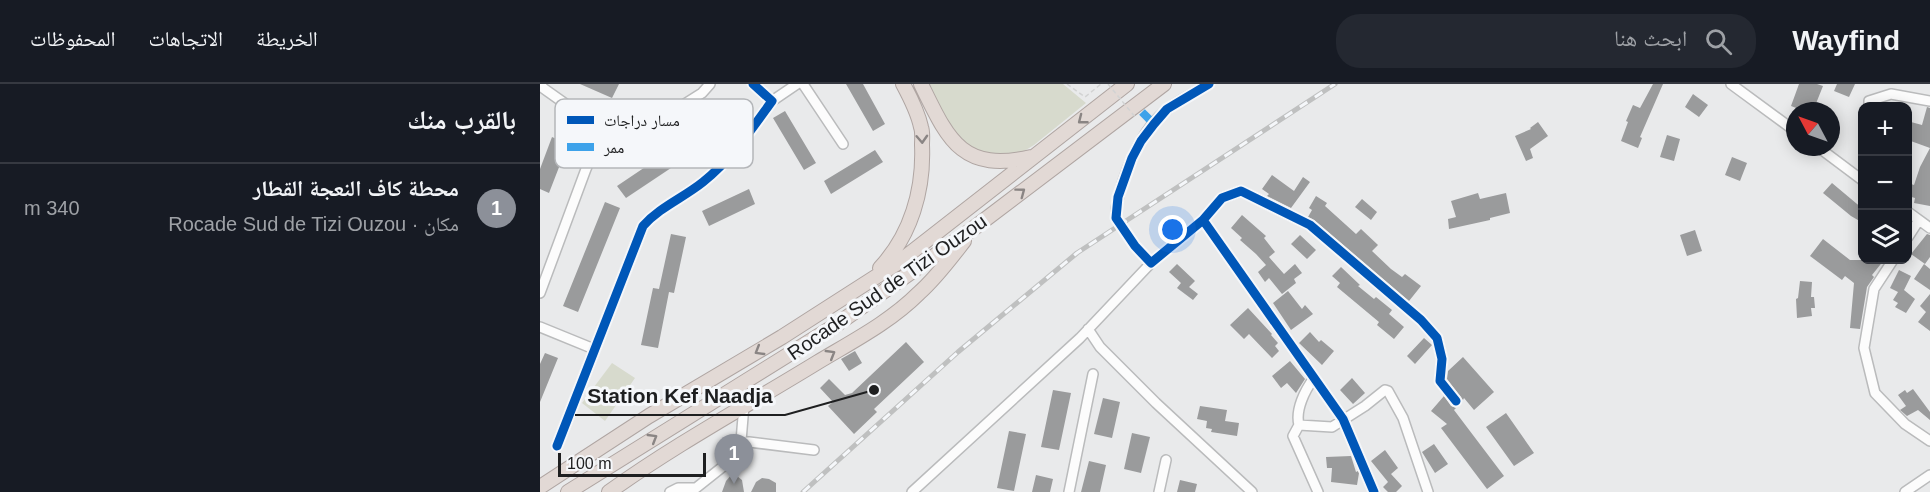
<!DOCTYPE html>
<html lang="ar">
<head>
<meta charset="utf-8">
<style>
  :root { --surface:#171b24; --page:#242831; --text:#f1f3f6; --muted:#9ea1a6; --line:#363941; --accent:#8c9099 }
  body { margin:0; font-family:Arial,"Noto Naskh Arabic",sans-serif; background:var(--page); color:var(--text); direction:rtl }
  .controls { position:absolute; right:18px; top:18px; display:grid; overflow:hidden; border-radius:12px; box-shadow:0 3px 15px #0003 }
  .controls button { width:54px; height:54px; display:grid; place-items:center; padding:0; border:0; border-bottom:2px solid var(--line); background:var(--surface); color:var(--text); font:30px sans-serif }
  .compass { position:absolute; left:1246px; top:18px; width:54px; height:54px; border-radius:50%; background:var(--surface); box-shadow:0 3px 15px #0003; rotate:311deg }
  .scale { position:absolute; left:18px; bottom:15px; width:148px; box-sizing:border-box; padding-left:6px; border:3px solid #1e1f20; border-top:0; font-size:16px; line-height:21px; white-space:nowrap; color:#1e1f20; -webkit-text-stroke:4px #f5f7fa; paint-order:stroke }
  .you { position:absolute; left:633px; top:146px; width:21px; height:21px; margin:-15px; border:4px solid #fff; border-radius:50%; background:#1a73e8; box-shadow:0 0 0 9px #1a73e833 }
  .badge { display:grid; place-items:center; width:39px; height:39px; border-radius:50%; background:var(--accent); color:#fff; font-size:20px; font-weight:700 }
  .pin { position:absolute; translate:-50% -50px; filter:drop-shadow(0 2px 3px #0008) }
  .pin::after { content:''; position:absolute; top:32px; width:21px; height:18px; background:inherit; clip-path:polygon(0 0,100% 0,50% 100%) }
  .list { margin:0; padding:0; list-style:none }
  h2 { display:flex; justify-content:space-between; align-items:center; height:78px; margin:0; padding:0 24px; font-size:26px }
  h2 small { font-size:20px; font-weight:400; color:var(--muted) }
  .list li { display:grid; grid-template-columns:39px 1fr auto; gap:18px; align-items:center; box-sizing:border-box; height:90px; padding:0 24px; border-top:2px solid var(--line) }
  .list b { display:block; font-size:22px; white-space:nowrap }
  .list p { margin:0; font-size:20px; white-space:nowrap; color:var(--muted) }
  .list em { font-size:20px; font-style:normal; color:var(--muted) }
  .icon { flex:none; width:33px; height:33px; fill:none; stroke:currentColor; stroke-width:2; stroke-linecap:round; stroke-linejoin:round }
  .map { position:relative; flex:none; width:1390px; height:408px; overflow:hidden; direction:ltr }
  header { display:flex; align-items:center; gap:36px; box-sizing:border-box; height:84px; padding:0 30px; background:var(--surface); border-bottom:2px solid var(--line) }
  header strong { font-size:28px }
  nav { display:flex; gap:33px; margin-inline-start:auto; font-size:21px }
  .search { width:420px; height:54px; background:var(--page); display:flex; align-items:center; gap:15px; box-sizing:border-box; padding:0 21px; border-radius:24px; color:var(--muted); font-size:22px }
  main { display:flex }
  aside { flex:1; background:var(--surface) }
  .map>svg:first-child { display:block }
  .green { fill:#d7dacd }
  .building { fill:#9a9b9c }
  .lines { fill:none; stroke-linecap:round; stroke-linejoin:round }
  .minor-casing { stroke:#babbbc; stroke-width:12 }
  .highway-casing { stroke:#afa5a2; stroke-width:16 }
  .path { stroke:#d2d3d3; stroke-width:1.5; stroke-dasharray:4.5 3; stroke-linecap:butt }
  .minor { stroke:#fcfcfc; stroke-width:9 }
  .highway { stroke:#e2d9d5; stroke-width:14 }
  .rail-casing { stroke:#bfc0c0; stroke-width:5 }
  .rail { stroke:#f5f7fa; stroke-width:3; stroke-dasharray:9; stroke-linecap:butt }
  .minor-bridge-casing { stroke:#babbbc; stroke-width:12; stroke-linecap:butt }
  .path-bridge { stroke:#d2d3d3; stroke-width:1.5; stroke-dasharray:4.5 3; stroke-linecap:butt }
  .minor-bridge { stroke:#fcfcfc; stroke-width:9 }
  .quiet { stroke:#3da2ea; stroke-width:8; stroke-dasharray:15 8; stroke-linecap:butt }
  .cycleway-casing { stroke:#f5f7fa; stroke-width:13 }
  .cycleway { stroke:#0057b8; stroke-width:9 }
  .oneway { stroke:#8a8584 }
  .labels { text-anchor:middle; stroke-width:6; stroke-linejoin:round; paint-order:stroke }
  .street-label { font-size:20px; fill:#1e1f20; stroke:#f5f7fa }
  .key { fill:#f5f7fa; stroke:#b4b6b9; stroke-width:1.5 }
  .key-label { font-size:16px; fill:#1e1f20 }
  .leader { fill:none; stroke:#1e1f20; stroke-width:2 }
  .callout-dot { fill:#1e1f20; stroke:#f5f7fa; stroke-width:2 }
  .callout-label { font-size:21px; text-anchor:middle; font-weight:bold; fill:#1e1f20; stroke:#f5f7fa; stroke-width:6; stroke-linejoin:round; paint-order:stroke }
</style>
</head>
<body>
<header>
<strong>Wayfind</strong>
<div class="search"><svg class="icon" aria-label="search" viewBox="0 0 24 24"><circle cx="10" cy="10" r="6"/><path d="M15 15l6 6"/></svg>ابحث هنا</div>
<nav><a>الخريطة</a><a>الاتجاهات</a><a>المحفوظات</a></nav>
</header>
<main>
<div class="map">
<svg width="1390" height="408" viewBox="0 0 1390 408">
  <rect width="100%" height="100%" fill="#e9eaeb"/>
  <!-- green -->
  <path class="green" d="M 387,0 L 523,0 L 546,19 L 494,61 L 481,69 L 461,72 L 431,65 L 412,49 Z
    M 72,279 L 95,294 L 65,337 L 42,319 Z"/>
  <!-- building -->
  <path class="building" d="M 40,0 L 79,0 L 72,14 Z
    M 306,0 L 323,0 L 345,40 L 333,47 Z
    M 1113,0 L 1123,0 L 1100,53 L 1102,54 L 1098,64 L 1081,57 L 1088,38 L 1086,37 L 1093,21 L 1100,24 Z
    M 1259,0 L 1277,0 L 1283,2 L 1273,27 L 1264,27 L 1251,22 Z
    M 1297,0 L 1315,0 L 1309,13 L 1294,7 Z
    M 1153,10 L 1168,21 L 1159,33 L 1145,23 Z
    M 1387,23 L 1390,24 L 1390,122 L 1374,119 L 1375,114 L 1368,112 L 1368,99 L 1374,101 L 1380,83 L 1390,64 L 1368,56 L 1368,48 L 1371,38 L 1382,41 Z
    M 245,27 L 276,79 L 264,86 L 233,34 Z
    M 998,38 L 1008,52 L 990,65 L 993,74 L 986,77 L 975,52 L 991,45 L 990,44 Z
    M 1127,51 L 1140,55 L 1134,77 L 1120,73 Z
    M 12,53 L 28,60 L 9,109 L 0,105 L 0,85 Z
    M 335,66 L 343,78 L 291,110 L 284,97 Z
    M 129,67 L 137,80 L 86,114 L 77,102 Z
    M 1192,73 L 1207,79 L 1200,97 L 1185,91 Z
    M 732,91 L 754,107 L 763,93 L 770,98 L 751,124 L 727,112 L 729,110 L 722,105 Z
    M 1292,99 L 1323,125 L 1323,139 L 1311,132 L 1283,109 Z
    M 209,105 L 215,120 L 169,142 L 162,127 Z
    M 938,109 L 940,115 L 966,109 L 970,129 L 950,134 L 950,136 L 909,145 L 908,135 L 916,133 L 911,117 Z
    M 776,112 L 787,119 L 785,122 L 816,150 L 821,145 L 838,161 L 832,167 L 851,185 L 862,193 L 865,190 L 881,202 L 869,217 L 774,136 L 768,133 L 772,126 L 769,124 Z
    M 822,115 L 837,128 L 831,136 L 815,123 Z
    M 65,118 L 80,124 L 38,228 L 23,222 Z
    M 702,131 L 726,152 L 724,154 L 735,168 L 729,173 L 744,190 L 755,180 L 762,189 L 754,195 L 756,199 L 742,210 L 729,194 L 725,198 L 718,188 L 726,181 L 716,170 L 700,156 L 702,154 L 691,144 Z
    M 1155,146 L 1162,167 L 1147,172 L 1140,151 Z
    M 131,150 L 146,153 L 134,209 L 129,208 L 118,264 L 101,261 L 113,204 L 119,205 Z
    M 1387,150 L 1390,151 L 1390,173 L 1385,180 L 1371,170 Z
    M 760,151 L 776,166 L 767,175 L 751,160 Z
    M 1283,155 L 1310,176 L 1344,176 L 1332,191 L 1334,193 L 1327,203 L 1320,245 L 1310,244 L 1314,199 L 1305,192 L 1302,196 L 1270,172 Z
    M 637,180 L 655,197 L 649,203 L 658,210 L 653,216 L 637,204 L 641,199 L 629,188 Z
    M 1384,180 L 1390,185 L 1390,206 L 1374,195 Z
    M 801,183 L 820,201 L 818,202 L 834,215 L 836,213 L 852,226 L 849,230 L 864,243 L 854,255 L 837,241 L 839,238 L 797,203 L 800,199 L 792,192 Z
    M 1359,186 L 1371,192 L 1364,206 L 1375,215 L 1366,229 L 1355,223 L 1358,219 L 1353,216 L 1358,208 L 1350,204 Z
    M 1260,197 L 1272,198 L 1271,213 L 1274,213 L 1275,224 L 1271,224 L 1272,232 L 1257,234 L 1256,215 L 1258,214 Z
    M 748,207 L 762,225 L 765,221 L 773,230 L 751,246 L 733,219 Z
    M 1390,210 L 1390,247 L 1378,238 L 1386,228 L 1380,222 Z
    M 708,224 L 732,250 L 731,251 L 738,259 L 735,262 L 739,267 L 732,274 L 709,250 L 704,255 L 690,241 Z
    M 770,248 L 779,258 L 781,256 L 794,267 L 782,281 L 759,259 Z
    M 884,254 L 892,261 L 875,280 L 867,272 Z
    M 366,258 L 384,278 L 334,325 L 337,328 L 314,350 L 288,322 L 293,318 L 280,304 L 289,295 L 305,311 L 312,309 Z
    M 315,267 L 322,279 L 309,287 L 301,275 Z
    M 5,269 L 18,274 L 0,318 L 0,280 Z
    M 923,273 L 954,308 L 934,326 L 924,314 L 923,316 L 907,295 L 908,287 Z
    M 750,277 L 765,295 L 756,309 L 747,299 L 741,304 L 732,292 Z
    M 812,294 L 825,309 L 813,320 L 800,306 Z
    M 1373,305 L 1390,328 L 1390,336 L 1378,326 L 1367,332 L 1360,326 L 1366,322 L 1358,311 L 1365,306 L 1367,309 Z
    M 513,306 L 531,309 L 519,366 L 501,363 Z
    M 904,312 L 911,322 L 916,324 L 914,326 L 964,392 L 947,405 L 901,344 L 907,340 L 891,327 Z
    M 563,314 L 580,318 L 572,354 L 554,350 Z
    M 660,322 L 687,326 L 685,337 L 699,339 L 697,352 L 671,348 L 672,345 L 666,344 L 667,337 L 657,335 Z
    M 966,329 L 994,369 L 974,382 L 946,343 Z
    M 469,347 L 486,350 L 474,407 L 457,404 Z
    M 592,349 L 610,353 L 601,389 L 584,385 Z
    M 894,360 L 908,380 L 895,389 L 882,368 Z
    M 845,366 L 858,384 L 851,390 L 862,402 L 856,408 L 848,408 L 843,403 L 848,398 L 831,377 Z
    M 811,372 L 816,388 L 818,387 L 819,389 L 817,401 L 791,398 L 792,384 L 787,384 L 786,373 Z
    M 549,377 L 566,381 L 560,408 L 541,408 Z
    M 193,389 L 202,396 L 204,408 L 182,408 L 186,397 Z
    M 496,391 L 513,395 L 510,408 L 492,408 Z
    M 222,394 L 229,395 L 236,399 L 236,408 L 211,408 L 216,398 Z
    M 640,396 L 657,400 L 655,408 L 637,408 Z"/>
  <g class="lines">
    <defs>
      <path id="minor" d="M 1,0 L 3,4 L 41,31 L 60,51 L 64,57 L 72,57 L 77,51 L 76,45 L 69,42 L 63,44 L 60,51
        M 263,0 L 303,60
        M 1191,0 L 1255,47
        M 232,17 L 257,0
        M 1329,22 L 1329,17 L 1351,10 L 1390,17
        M 74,56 L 132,28 L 162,9 L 170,0
        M 1278,63 L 1322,96
        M 52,78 L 70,58
        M 576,125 C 582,92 600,45 629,24 C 641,15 656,8 669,0
        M 1368,128 L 1390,144
        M 663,136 L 682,114 L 701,107 L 770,141 L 881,236 L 897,254 L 902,275 L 900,297 L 916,317
        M 1368,153 L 1379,136
        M 595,162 L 611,179 L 663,136 L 803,335 L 834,408
        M 1353,176 L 1334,205 L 1324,264 L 1335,309 L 1365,340 L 1390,357
        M 0,209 L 46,85 L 60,52
        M 0,243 L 54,265
        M 548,245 L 560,263 L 616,319 L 712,408
        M 759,341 C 755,326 765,306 774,294
        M 201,357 L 274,366
        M 17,362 L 103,142 C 120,123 143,114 163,98 C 191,76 211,46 232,17 L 213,0
        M 130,408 L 138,404 L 156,404 L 200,369 L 204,321
        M 372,408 L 540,254 L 611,179
        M 529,408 L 553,290
        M 619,408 L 626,376
        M 778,408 L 753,352 L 759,341 L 792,343 L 825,322 L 845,306 L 848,307 L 863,334 L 888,408
        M 1365,408 L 1390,391"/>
      <path id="highway" d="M 381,0 C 408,55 421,89 491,73
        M 340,184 C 371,151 384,106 382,61 C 382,55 383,48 381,43 C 378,29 370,13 363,0
        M 0,403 L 109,332 L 242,253 L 359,178 L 587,0
        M 28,408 L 296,241 L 434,144 L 624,0
        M 69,408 C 136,360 208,321 278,278 C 313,257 350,238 379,209 C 396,194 410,175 424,157"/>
    </defs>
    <!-- minor casing -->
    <use href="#minor" class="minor-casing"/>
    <!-- highway casing -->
    <use href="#highway" class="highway-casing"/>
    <!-- path -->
    <path class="path" d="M 527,0 L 545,13 L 561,0"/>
    <!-- minor -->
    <use href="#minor" class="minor"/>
    <!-- highway -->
    <use href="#highway" class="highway"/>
    <defs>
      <path id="rail" d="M 263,408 L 418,268 L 537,169 L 795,0"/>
    </defs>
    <!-- rail casing -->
    <use href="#rail" class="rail-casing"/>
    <!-- rail -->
    <use href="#rail" class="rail"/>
    <defs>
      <path id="minor-bridge" d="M 576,125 L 576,134 L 595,162"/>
    </defs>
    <!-- minor-bridge casing -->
    <use href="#minor-bridge" class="minor-bridge-casing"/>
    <!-- path-bridge -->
    <path class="path-bridge" d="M 568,0 L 596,34"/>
    <!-- minor-bridge -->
    <use href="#minor-bridge" class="minor-bridge"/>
    <!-- quiet -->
    <path class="quiet" d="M 602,28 L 614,40"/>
    <defs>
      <path id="cycleway" d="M 669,0 L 627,25 L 614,40 L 601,57 L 592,74 L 578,113 L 576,134 L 595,162 L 611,179 L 663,136 L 803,335 L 834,408
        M 663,136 L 682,114 L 701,107 L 770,141 L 881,236 L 897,254 L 902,275 L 900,297 L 916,317
        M 17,362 L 103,142 C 120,123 143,114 163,98 C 191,76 211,46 232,17 L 213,0"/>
    </defs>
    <!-- cycleway casing -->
    <use href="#cycleway" class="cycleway-casing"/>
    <!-- cycleway -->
    <use href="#cycleway" class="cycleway"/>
  </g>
  <!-- one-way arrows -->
  <defs><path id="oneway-chevron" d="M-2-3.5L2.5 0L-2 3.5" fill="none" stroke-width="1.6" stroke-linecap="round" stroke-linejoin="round" transform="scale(1.5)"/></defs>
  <g class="oneway">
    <use href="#oneway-chevron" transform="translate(542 36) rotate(142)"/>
    <use href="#oneway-chevron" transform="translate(382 55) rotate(87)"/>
    <use href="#oneway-chevron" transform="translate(481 108) rotate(-37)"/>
    <use href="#oneway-chevron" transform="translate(219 267) rotate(149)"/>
    <use href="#oneway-chevron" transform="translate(291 270) rotate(-31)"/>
    <use href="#oneway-chevron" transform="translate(113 354) rotate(-31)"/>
  </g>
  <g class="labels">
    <!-- street labels -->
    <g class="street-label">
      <text transform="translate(347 203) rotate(-35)" y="7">Rocade Sud de Tizi Ouzou</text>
    </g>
  </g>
  <!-- legend -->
  <rect x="15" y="15" width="198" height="69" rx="9" class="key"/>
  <rect x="27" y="32" width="27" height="8" fill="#0057b8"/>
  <rect x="27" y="59" width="27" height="8" fill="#3da2ea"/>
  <g class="key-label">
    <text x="64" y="42">مسار دراجات</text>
    <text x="64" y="69">ممر</text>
  </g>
  <!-- callouts -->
  <path class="leader" d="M334 306L245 331H35"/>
  <circle class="callout-dot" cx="334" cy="306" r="6"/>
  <g class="callout-label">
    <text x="140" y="319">Station Kef Naadja</text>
  </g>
</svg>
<div class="controls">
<button>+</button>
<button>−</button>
<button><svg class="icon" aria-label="layers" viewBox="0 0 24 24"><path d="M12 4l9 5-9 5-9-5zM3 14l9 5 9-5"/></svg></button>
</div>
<svg class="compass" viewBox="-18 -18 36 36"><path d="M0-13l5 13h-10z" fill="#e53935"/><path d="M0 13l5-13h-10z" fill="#9ea1a6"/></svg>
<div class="scale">100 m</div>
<div class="you"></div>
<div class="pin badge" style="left:194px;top:400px">1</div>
</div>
<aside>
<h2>بالقرب منك<small></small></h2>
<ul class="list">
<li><span class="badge">1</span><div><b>محطة كاف النعجة القطار</b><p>مكان · Rocade Sud de Tizi Ouzou</p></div><em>340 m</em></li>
</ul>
</aside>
</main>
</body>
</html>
